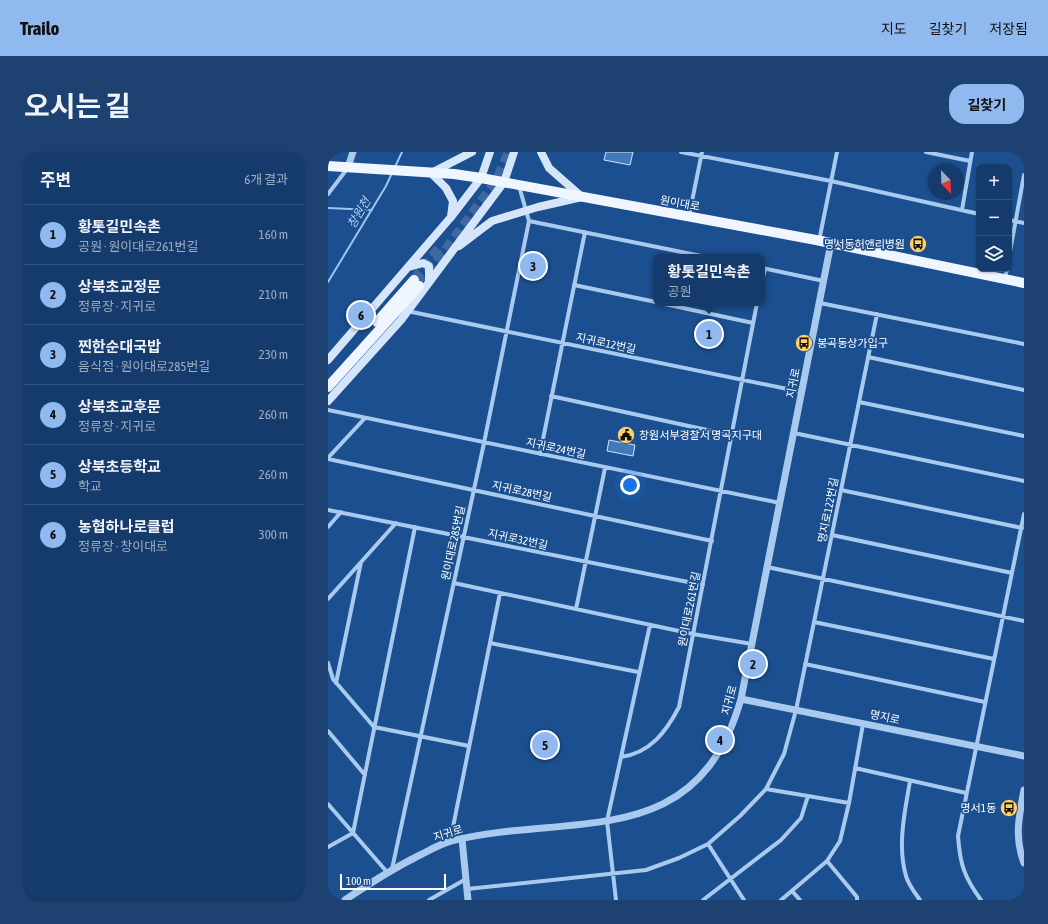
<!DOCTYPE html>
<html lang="ko">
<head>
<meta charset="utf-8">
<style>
  :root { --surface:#143b6b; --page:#1d4271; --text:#f1f3f6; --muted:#9dadc1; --line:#33557e; --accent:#90b9f0 }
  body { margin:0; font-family:"Asap Condensed","Noto Sans KR",sans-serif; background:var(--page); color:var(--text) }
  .controls { position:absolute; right:12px; top:12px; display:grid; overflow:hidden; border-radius:8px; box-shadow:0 1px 3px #0004 }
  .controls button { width:36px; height:36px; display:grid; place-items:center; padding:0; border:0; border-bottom:1px solid var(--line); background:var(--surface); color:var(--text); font:20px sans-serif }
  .compass { position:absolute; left:600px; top:12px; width:36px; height:36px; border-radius:50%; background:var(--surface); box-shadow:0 1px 3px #0004; rotate:157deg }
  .scale { position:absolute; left:12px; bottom:10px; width:106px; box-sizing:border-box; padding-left:4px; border:2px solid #fff; border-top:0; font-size:11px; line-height:14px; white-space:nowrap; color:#fff; -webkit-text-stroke:3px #1b4f8f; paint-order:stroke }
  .you { position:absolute; left:302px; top:333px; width:14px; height:14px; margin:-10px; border:3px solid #fff; border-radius:50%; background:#1a73e8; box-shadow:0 0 0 6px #1a73e833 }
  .badge { display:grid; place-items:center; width:26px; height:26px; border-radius:50%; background:var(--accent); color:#111; font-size:13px; font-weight:700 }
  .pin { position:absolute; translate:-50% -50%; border:2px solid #fff; box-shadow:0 1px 4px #0006 }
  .popup { position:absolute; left:325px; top:102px; width:112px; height:52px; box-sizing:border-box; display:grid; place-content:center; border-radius:8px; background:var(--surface); filter:drop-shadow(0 1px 3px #0005); font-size:13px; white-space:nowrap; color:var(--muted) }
  .popup b { font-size:15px; color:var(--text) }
  .popup::after { content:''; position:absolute; left:50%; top:100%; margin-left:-8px; border:8px solid transparent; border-top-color:var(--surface) }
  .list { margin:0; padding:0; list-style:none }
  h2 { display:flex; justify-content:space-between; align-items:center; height:52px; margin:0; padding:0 16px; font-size:17px }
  h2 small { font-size:13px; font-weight:400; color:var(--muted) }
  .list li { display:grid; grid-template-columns:26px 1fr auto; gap:12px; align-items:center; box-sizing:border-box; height:60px; padding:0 16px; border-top:1px solid var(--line) }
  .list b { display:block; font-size:15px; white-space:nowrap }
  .list p { margin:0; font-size:13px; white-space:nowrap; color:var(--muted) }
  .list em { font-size:13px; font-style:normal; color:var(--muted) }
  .icon { flex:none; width:22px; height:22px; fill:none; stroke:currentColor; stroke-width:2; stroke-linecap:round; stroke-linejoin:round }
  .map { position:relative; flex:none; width:696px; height:748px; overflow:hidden; border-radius:16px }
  header { display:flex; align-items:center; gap:24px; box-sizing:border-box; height:56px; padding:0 20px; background:var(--accent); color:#111 }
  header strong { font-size:19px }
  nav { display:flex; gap:22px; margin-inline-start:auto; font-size:14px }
  .intro { display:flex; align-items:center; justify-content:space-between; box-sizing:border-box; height:96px; padding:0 24px }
  h1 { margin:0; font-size:28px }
  .button { padding:10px 18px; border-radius:16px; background:var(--accent); color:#111; font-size:14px; font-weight:700 }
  main { display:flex; gap:24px; padding:0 24px }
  aside { flex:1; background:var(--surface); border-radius:16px; box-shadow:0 1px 3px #0004 }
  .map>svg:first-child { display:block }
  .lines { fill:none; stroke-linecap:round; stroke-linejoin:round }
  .stream { stroke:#9cc4f0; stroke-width:2 }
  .building { fill:#4478b7; stroke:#cfe3fa }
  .primary-tunnel { stroke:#3d69a0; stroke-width:10; stroke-dasharray:10 5; stroke-linecap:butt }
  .minor { stroke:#a9c9ee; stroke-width:4 }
  .tertiary { stroke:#a9c9ee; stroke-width:7 }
  .secondary { stroke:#d6e6fa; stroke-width:8 }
  .primary { stroke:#f0f6ff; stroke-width:10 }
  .labels { text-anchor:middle; stroke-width:3.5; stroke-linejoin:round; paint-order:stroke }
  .street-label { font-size:11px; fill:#fff; stroke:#1b4f8f }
  .poi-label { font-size:11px; fill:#fff; stroke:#1b4f8f; text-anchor:end }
  .water-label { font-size:12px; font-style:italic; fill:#b5d3f5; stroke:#1b4f8f }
</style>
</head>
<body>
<header>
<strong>Trailo</strong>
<nav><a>지도</a><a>길찾기</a><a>저장됨</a></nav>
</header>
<div class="intro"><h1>오시는 길</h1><a class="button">길찾기</a></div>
<main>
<aside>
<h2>주변<small>6개 결과</small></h2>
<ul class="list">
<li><span class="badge">1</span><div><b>황톳길민속촌</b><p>공원 · 원이대로261번길</p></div><em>160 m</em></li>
<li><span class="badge">2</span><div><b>상북초교정문</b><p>정류장 · 지귀로</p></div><em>210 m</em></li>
<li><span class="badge">3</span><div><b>찐한순대국밥</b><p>음식점 · 원이대로285번길</p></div><em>230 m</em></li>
<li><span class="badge">4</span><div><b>상북초교후문</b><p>정류장 · 지귀로</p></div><em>260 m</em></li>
<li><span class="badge">5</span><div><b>상북초등학교</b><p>학교</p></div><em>260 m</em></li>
<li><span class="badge">6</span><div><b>농협하나로클럽</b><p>정류장 · 창이대로</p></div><em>300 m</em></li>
</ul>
</aside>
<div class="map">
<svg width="696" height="748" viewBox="0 0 696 748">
  <rect width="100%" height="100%" fill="#1b4f8f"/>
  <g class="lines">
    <!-- stream -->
    <path class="stream" d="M 67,15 L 74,0
      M 0,56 L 44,58
      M 0,130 L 58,34 L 64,21"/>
  </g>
  <!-- building -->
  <path class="building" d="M 278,0 L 305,0 L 302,13 L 276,8 Z
    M 281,288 L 307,293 L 305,304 L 279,299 Z"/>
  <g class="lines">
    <!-- primary-tunnel -->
    <path class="primary-tunnel" d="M 86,128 L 111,96
      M 91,134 L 169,28 L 181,0"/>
    <!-- minor -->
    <path class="minor" d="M 353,0 L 503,29 L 651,62
      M 598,0 L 642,9
      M 0,42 L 19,17
      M 634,58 L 644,0
      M 361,64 L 374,0
      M 681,68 L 696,71
      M 201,69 L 378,105
      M 491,89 L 509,0
      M 681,105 L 696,23
      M 434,116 L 496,129
      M 677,126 L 679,117
      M 434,129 L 437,117
      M 246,133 L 328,150
      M 332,151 L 425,171
      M 492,151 L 696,192
      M 79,159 L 474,240
      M 540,205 L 696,238
      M 223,244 L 402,283
      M 531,250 L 696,284
      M 0,258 L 452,351
      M 466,281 L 696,329
      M 212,302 L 257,80
      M 0,306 L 37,266
      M 0,307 L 384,389
      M 513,338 L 694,376
      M 0,358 L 375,433
      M 0,375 L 13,360
      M 504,383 L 684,421
      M 439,415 L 696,469
      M 126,431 L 365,482 L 424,492
      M 0,447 L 68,371
      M 248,457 L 277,316
      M 486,470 L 666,507
      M 162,491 L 310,520
      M 0,511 L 5,527 L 46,575 L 141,594
      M 477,512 L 657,550
      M 8,531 L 33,410
      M 0,579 L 37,623
      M 293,605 C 322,601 338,580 351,555 C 377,420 402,285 429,151
      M 527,616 L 638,641
      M 582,629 C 577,659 569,693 578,724 C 580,732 587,741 592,748
      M 480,644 L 521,651
      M 0,652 L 59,720
      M 122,690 L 172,441
      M 380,692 L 416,748
      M 0,695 L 25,681 L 87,375
      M 499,709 L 529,745 L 529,748
      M 64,717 L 156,291 L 201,69 L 191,34
      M 139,737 L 318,718 L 351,706 L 380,692 L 412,664 L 438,637 L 456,602 L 468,558 L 549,162
      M 464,739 L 472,748
      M 101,748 L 138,727
      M 288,748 L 279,669 L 322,473
      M 375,748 L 453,688 L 473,666 L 480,644 L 438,637
      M 453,748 L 499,709 L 512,689 L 521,651 L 535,572
      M 653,748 C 636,725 632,712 630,684 L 696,362"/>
    <!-- tertiary -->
    <path class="tertiary" d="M 20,15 L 25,0
      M 413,547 L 696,604
      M 696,638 C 691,665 686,685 696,711
      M 134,687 L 140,748
      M 17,748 C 42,731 66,716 92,703 C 102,698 112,692 123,689 C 245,659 368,703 413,547 L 503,91"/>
    <!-- secondary -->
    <path class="secondary" d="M 213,0 L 221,16 L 254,45
      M 123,65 L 125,49 L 118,36 L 103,21 L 144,0
      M 131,94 L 164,69 L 210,55 L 254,45
      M 81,115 L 95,111 L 101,114 L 101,129
      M 0,208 L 123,65 L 153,26 L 162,0
      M 0,249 L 73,168 L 176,30 L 186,0"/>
    <!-- primary -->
    <path class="primary" d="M 0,14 L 126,22 L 153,26 L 488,88 L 696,131
      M 49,170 L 86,128
      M 0,235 L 91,134"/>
  </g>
  <!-- icons -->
  <defs>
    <symbol id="bus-disc" viewBox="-11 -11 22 22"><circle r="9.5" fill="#ffd166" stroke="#1b4f8f"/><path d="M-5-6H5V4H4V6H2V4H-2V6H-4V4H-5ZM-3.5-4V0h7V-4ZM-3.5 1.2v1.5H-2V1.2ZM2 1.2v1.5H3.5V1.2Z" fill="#111"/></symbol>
    <symbol id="civic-disc" viewBox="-11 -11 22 22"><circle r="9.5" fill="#ffd166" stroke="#1b4f8f"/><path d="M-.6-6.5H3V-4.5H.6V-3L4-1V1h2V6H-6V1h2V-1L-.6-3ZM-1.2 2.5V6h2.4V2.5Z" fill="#111"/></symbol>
  </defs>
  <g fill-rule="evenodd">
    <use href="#bus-disc" x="580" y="82" width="20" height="20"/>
    <use href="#bus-disc" x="466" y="181" width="20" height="20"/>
    <use href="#civic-disc" x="288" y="273" width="20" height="20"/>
    <use href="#bus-disc" x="671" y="646" width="20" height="20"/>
  </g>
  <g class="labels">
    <!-- street labels -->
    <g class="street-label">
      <text transform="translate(352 51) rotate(10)" y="4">원이대로</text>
      <text transform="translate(278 191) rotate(12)" y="4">지귀로12번길</text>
      <text transform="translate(465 231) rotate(-79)" y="4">지귀로</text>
      <text transform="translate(228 296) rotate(12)" y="4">지귀로24번길</text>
      <text transform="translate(194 339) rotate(12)" y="4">지귀로28번길</text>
      <text transform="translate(500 358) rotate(-79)" y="4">명지로122번길</text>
      <text transform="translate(190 387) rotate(12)" y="4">지귀로32번길</text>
      <text transform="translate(125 391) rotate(-78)" y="4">원이대로285번길</text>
      <text transform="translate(361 457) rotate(-79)" y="4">원이대로261번길</text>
      <text transform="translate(401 548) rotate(-75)" y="4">지귀로</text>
      <text transform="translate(557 565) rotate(12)" y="4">명지로</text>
      <text transform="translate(120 681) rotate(-17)" y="4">지귀로</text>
    </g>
    <!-- poi labels -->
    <g class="poi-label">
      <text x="577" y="96">명서동허앤리병원</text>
      <text x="489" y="195" text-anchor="start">봉곡동상가입구</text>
      <text x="311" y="287" text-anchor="start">창원서부경찰서 명곡지구대</text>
      <text x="668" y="660">명서1동</text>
    </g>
    <!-- water labels -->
    <g class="water-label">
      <text transform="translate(31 61) rotate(-59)" y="4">창원천</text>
    </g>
  </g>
</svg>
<div class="controls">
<button>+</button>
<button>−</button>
<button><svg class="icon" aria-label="layers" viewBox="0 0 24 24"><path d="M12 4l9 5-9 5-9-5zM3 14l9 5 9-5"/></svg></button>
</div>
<svg class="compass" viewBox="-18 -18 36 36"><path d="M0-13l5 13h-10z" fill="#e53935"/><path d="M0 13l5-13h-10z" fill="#9dadc1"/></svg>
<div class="scale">100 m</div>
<div class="you"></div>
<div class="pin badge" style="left:381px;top:182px">1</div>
<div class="popup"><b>황톳길민속촌</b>공원</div>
<div class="pin badge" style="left:425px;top:512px">2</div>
<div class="pin badge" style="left:205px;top:114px">3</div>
<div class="pin badge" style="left:392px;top:588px">4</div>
<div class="pin badge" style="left:217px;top:593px">5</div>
<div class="pin badge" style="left:33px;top:163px">6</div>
</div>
</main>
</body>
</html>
